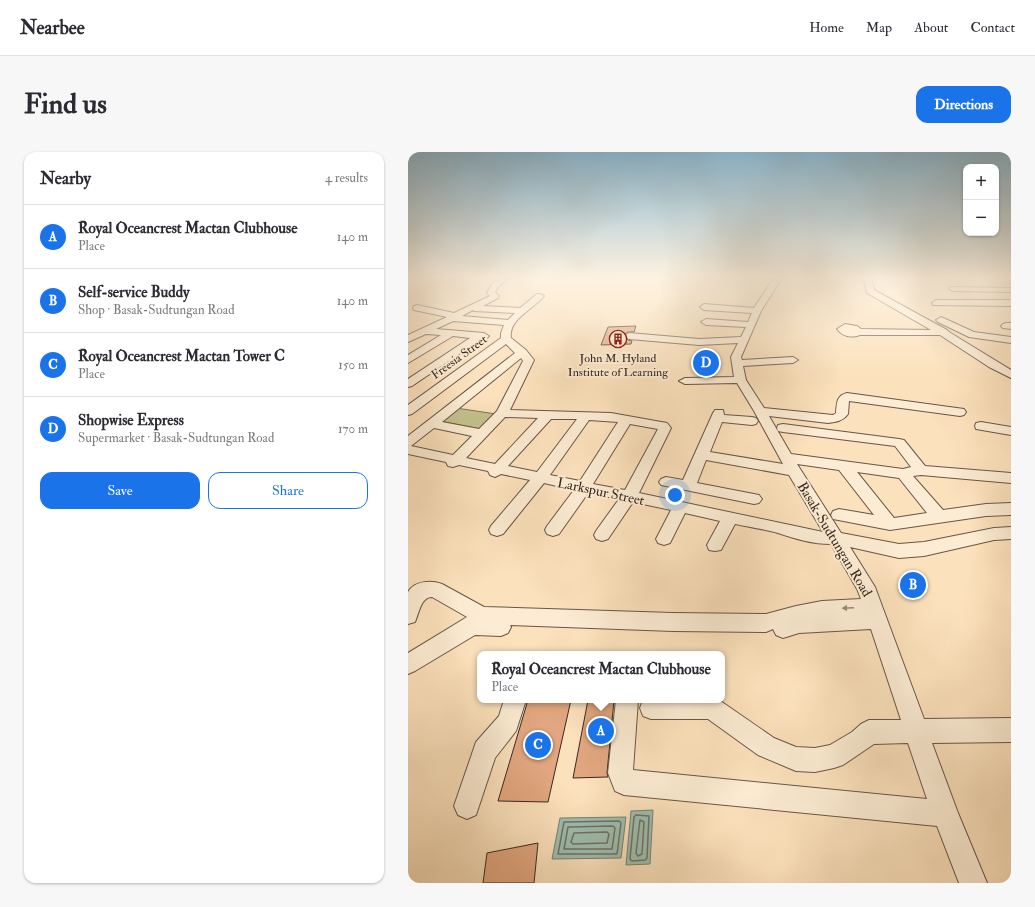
<!DOCTYPE html>
<html lang="en">
<head>
<meta charset="utf-8">
<style>
  :root { --surface:#fff; --page:#f7f7f7; --text:#2b2b33; --muted:#7c7c81; --line:#e1e1e2; --accent:#1a73e8 }
  body { margin:0; font-family:"IM FELL Double Pica",serif; background:var(--page); color:var(--text) }
  .controls { position:absolute; right:12px; top:12px; display:grid; overflow:hidden; border-radius:8px; box-shadow:0 1px 3px #0004 }
  .controls button { width:36px; height:36px; display:grid; place-items:center; padding:0; border:0; border-bottom:1px solid var(--line); background:var(--surface); color:var(--text); font:20px sans-serif }
  .you { position:absolute; left:267px; top:343px; width:14px; height:14px; margin:-10px; border:3px solid #fff; border-radius:50%; background:#1a73e8; box-shadow:0 0 0 6px #1a73e833 }
  .badge { display:grid; place-items:center; width:26px; height:26px; border-radius:50%; background:var(--accent); color:#fff; font-size:13px; font-weight:700 }
  .pin { position:absolute; translate:-50% -50%; border:2px solid #fff; box-shadow:0 1px 4px #0006 }
  .popup { position:absolute; left:69px; top:499px; width:248px; height:52px; box-sizing:border-box; display:grid; place-content:center; border-radius:8px; background:var(--surface); filter:drop-shadow(0 1px 3px #0005); font-size:13px; white-space:nowrap; color:var(--muted) }
  .popup b { font-size:15px; color:var(--text) }
  .popup::after { content:''; position:absolute; left:50%; top:100%; margin-left:-8px; border:8px solid transparent; border-top-color:var(--surface) }
  .list { margin:0; padding:0; list-style:none }
  h2 { display:flex; justify-content:space-between; align-items:center; height:52px; margin:0; padding:0 16px; font-size:17px }
  h2 small { font-size:13px; font-weight:400; color:var(--muted) }
  .list li { display:grid; grid-template-columns:26px 1fr auto; gap:12px; align-items:center; box-sizing:border-box; height:64px; padding:0 16px; border-top:1px solid var(--line) }
  .list b { display:block; font-size:15px; white-space:nowrap }
  .list p { margin:0; font-size:13px; white-space:nowrap; color:var(--muted) }
  .list em { font-size:13px; font-style:normal; color:var(--muted) }
  .actions { display:flex; gap:8px; padding:12px 16px }
  .actions a { flex:1; padding:9px 0; border:1px solid var(--accent); border-radius:12px; text-align:center; font-size:14px; color:var(--accent) }
  .actions .main { background:var(--accent); color:#fff }
  .map { position:relative; flex:none; width:603px; height:731px; overflow:hidden; border-radius:12px }
  header { display:flex; align-items:center; gap:24px; box-sizing:border-box; height:56px; padding:0 20px; background:var(--surface); border-bottom:1px solid var(--line) }
  header strong { font-size:19px }
  nav { display:flex; gap:22px; margin-inline-start:auto; font-size:14px }
  .intro { display:flex; align-items:center; justify-content:space-between; box-sizing:border-box; height:96px; padding:0 24px }
  h1 { margin:0; font-size:28px }
  .button { padding:10px 18px; border-radius:12px; background:var(--accent); color:#fff; font-size:14px; font-weight:700 }
  main { display:flex; gap:24px; padding:0 24px }
  aside { flex:1; background:var(--surface); border-radius:12px; box-shadow:0 1px 3px #0004 }
  .map>svg:first-child { display:block }
  .green { fill:#c3c18d; stroke:#7d7457 }
  .water { fill:#9fbeaf; stroke:#758276 }
  .lines { fill:none; stroke-linecap:round; stroke-linejoin:round }
  .shore { stroke:#6b7368; stroke-width:1.5 }
  .building { fill:#e2a780; stroke:#372821 }
  .minor-casing { stroke:#685648; stroke-width:2 }
  .minor { fill:#fcecd3; fill-rule:evenodd }
  .oneway { fill:#9a8a7a }
  .labels { text-anchor:middle; stroke-width:4; stroke-linejoin:round; paint-order:stroke }
  .far-street-label { font-size:12px; fill:#372821; stroke:#fcecd3 }
  .far-poi-label { font-size:12px; fill:#372821; stroke:#fcecd3 }
  .street-label { font-size:14px; fill:#372821; stroke:#fcecd3 }
</style>
</head>
<body>
<header>
<strong>Nearbee</strong>
<nav><a>Home</a><a>Map</a><a>About</a><a>Contact</a></nav>
</header>
<div class="intro"><h1>Find us</h1><a class="button">Directions</a></div>
<main>
<aside>
<h2>Nearby<small>4 results</small></h2>
<ul class="list">
<li><span class="badge">A</span><div><b>Royal Oceancrest Mactan Clubhouse</b><p>Place</p></div><em>140 m</em></li>
<li><span class="badge">B</span><div><b>Self-service Buddy</b><p>Shop · Basak-Sudtungan Road</p></div><em>140 m</em></li>
<li><span class="badge">C</span><div><b>Royal Oceancrest Mactan Tower C</b><p>Place</p></div><em>150 m</em></li>
<li><span class="badge">D</span><div><b>Shopwise Express</b><p>Supermarket · Basak-Sudtungan Road</p></div><em>170 m</em></li>
</ul>
<div class="actions"><a class="main">Save</a><a>Share</a></div>
</aside>
<div class="map">
<svg width="603" height="731" viewBox="0 0 603 731">
  <rect width="100%" height="100%" fill="#fbe1bc"/>
  <filter id="stains"><feTurbulence type="fractalNoise" baseFrequency=".005" numOctaves="4"/><feColorMatrix values="0 0 0 0 .2 0 0 0 0 .09 0 0 0 0 .02 0 0 0 .5 -.17"/></filter>
  <radialGradient id="worn" r=".72"><stop offset=".6" stop-color="#630" stop-opacity="0"/><stop offset="1" stop-color="#630" stop-opacity=".3"/></radialGradient>
  <!-- green -->
  <path class="green" d="M 48,256 L 88,262 L 73,277 L 31,269 Z"/>
  <!-- water -->
  <path class="water" d="M 245,658 L 242,712 L 218,713 L 223,659 Z
    M 218,665 L 213,706 L 144,707 L 152,666 Z"/>
  <g class="lines">
    <!-- shore -->
    <path class="shore" d="M 228,663 L 241,664 L 239,706 L 237,708 L 224,709 L 222,707 L 226,665 Z
      M 232,668 L 236,670 L 234,702 L 230,704 L 228,701 Z
      M 211,669 L 213,671 L 209,702 L 150,702 L 156,670 Z
      M 205,674 L 207,676 L 204,697 L 156,697 L 160,675 Z
      M 199,680 L 201,682 L 199,691 L 165,692 L 163,690 L 166,681 Z"/>
  </g>
  <!-- building -->
  <path class="building" d="M 228,174 L 226,180 L 220,180 L 215,183 L 220,188 L 224,189 L 223,192 L 193,193 L 200,175 Z
    M 120,548 L 163,548 L 140,650 L 90,649 Z
    M 180,548 L 206,548 L 199,621 L 200,625 L 165,626 Z
    M 130,691 L 126,731 L 75,731 L 79,701 Z"/>
  <g class="lines">
    <defs>
      <path id="minor" d="M 94,124 L 103,124 L 90,135 L 87,140 L 91,144 L 90,146 L 75,154 L 112,156 L 129,142 L 132,142 L 136,144 C 126,157 100,167 103,186 L 118,198 L 126,208 L 102,258 L 203,261 L 259,271 L 263,276 L 231,341 L 415,380 L 381,323 L 298,308 L 289,331 L 351,343 L 354,347 L 351,351 L 346,352 L 253,333 L 251,330 L 253,327 L 258,325 L 275,328 L 305,261 L 307,258 L 315,258 L 316,263 L 344,265 L 348,266 L 350,269 L 348,272 L 344,273 L 314,270 L 302,300 L 375,312 L 346,259 L 329,231 L 277,232 L 271,229 L 277,226 L 326,225 L 323,205 L 330,191 L 291,193 L 221,187 L 216,184 L 221,181 L 291,187 L 333,185 L 338,175 L 298,173 L 293,170 L 298,167 L 340,170 L 344,161 L 296,158 L 292,155 L 296,152 L 346,156 L 367,124 L 375,124 L 353,159 L 333,205 L 334,208 L 385,205 L 390,208 L 385,211 L 335,214 L 338,228 L 356,256 L 425,263 L 428,261 C 429,251 428,244 439,241 L 556,257 L 558,260 L 556,263 L 552,264 L 441,249 L 440,262 C 435,269 428,270 420,271 L 361,264 L 383,302 L 495,317 L 503,315 L 487,294 L 375,280 L 370,279 L 369,276 L 370,273 L 375,272 L 491,287 L 496,288 L 517,314 L 603,321 L 603,331 L 513,323 L 505,324 L 535,358 L 578,352 L 603,351 L 603,363 L 578,364 L 482,378 L 425,367 L 423,363 L 425,359 L 431,357 L 466,363 L 431,318 L 389,312 L 433,381 L 491,392 L 516,390 L 586,376 L 603,375 L 603,387 L 586,388 L 516,404 L 491,406 L 442,395 L 467,435 L 516,567 L 603,566 L 603,590 L 524,591 L 550,661 L 579,731 L 551,731 L 529,674 L 216,643 L 207,639 L 200,621 L 208,548 L 230,548 L 225,618 L 519,647 L 500,591 L 466,592 L 435,613 L 426,616 L 407,620 L 388,619 L 350,603 L 300,567 L 243,567 L 235,564 L 232,556 L 235,548 L 311,548 L 366,586 L 388,595 L 407,596 L 422,593 L 444,580 L 453,572 L 461,568 L 493,568 L 463,477 L 391,481 L 375,486 L 368,483 L 365,477 L 358,480 L 265,479 L 102,473 L 103,475 L 100,481 L 93,484 L 67,483 L 7,519 L 0,522 L 0,501 L 59,465 L 24,445 C 13,445 11,461 7,470 L 0,472 L 0,440 C 6,429 23,428 34,432 L 76,455 L 265,461 L 358,462 L 388,454 L 414,449 L 453,447 L 449,437 L 423,392 C 404,392 388,387 370,381 C 356,377 341,375 327,372 L 313,398 L 307,399 L 301,398 L 299,393 L 312,369 L 277,361 L 262,391 L 256,393 L 250,391 L 248,387 L 263,358 L 225,350 L 200,387 L 194,389 L 188,387 L 186,383 L 188,379 L 211,347 L 180,341 L 151,382 L 145,384 L 139,382 L 137,378 L 139,374 L 166,338 L 136,331 L 95,382 L 89,384 L 83,382 L 81,378 L 83,374 L 122,328 L 93,322 L 87,325 L 82,323 L 80,319 L 51,313 L 45,315 L 40,314 L 38,310 L 0,302 L 0,284 L 107,201 L 98,192 L 4,262 L 0,263 L 0,253 L 93,186 L 93,181 L 96,173 L 45,169 L 28,177 L 76,181 L 81,184 L 79,186 L 73,187 L 4,234 L 0,235 L 0,227 L 62,186 L 45,184 L 0,211 L 0,203 L 33,183 L 18,182 L 0,190 L 0,183 L 39,165 L 6,158 L 5,156 L 6,154 L 9,153 L 46,161 L 82,144 L 79,141 L 84,132 ZM 65,158 L 66,159 L 107,161 L 100,168 L 54,164 ZM 113,206 L 115,209 L 89,259 L 71,277 L 34,270 ZM 97,265 L 130,266 L 87,312 L 58,306 ZM 143,267 L 169,267 L 129,320 L 100,314 ZM 181,268 L 210,270 L 172,329 L 142,323 ZM 222,272 L 250,277 L 217,338 L 185,332 ZM 26,276 L 64,284 L 45,303 L 3,294 ZM 449,320 L 491,326 L 519,361 L 486,366 Z
        M 196,124 L 204,124 L 204,125 L 200,127 Z
        M 455,124 L 463,124 L 466,138 L 539,178 L 541,180 L 603,218 L 603,226 L 581,215 L 532,183 L 452,183 C 443,186 435,185 429,177 L 437,172 L 449,174 L 453,177 L 523,178 L 459,141 Z
        M 542,135 L 603,136 L 603,140 L 545,139 L 541,137 Z
        M 528,148 L 603,148 L 603,154 L 525,153 L 524,151 Z
        M 533,165 L 566,180 L 603,185 L 603,191 L 561,185 L 530,170 L 528,168 Z
        M 598,171 L 603,171 L 603,177 L 595,176 L 593,174 L 595,172 Z
        M 573,270 L 603,275 L 603,283 L 568,277 L 567,274 L 568,271 Z
        M 96,548 L 118,548 L 108,579 L 87,606 L 68,663 L 59,667 L 50,663 L 46,654 L 68,590 L 91,564 Z"/>
    </defs>
    <!-- minor casing -->
    <use href="#minor" class="minor-casing"/>
    <!-- minor -->
    <use href="#minor" class="minor"/>
  </g>
  <!-- one-way arrows -->
  <defs><path id="oneway-solid" d="M-6-.8H1V-3.2L6.5 0L1 3.2V.8H-6Z"/></defs>
  <use class="oneway" href="#oneway-solid" transform="translate(440 456) rotate(178)"/>
  <!-- sky -->
  <linearGradient id="sky" x2="0" y2="1"><stop stop-color="#8bb8d1"/><stop offset="0.55" stop-color="#fdf2e1"/><stop offset="1" stop-color="#fdf2e1" stop-opacity="0"/></linearGradient>
  <rect width="603" height="227" fill="url(#sky)"/>
  <!-- icons -->
  <defs>
    <symbol id="building-ring" viewBox="-11 -11 22 22"><circle r="9.5" fill="#fcecd3" stroke="#8f2418" stroke-width="1.5"/><path d="M-4-6H4V6H1V3H-1V6H-4ZM-2.5-4.3h1.7v1.8h-1.7ZM.8-4.3h1.7v1.8H.8ZM-2.5-1h1.7V.8h-1.7ZM.8-1h1.7V.8H.8Z" fill="#8f2418"/></symbol>
  </defs>
  <g fill-rule="evenodd">
    <use href="#building-ring" x="200" y="177" width="20" height="20"/>
  </g>
  <g class="labels">
    <!-- far-street labels -->
    <g class="far-street-label">
      <text transform="translate(51 205) rotate(-36)" y="4">Freesia Street</text>
    </g>
    <!-- far-poi labels -->
    <g class="far-poi-label">
      <text x="210" y="210">John M. Hyland<tspan x="210" dy="14">Institute of Learning</tspan></text>
    </g>
    <!-- street labels -->
    <g class="street-label">
      <text transform="translate(193 339) rotate(12)" y="5">Larkspur Street</text>
      <text transform="translate(427 387) rotate(59)" y="5">Basak-Sudtungan Road</text>
    </g>
  </g>
  <rect width="100%" height="100%" filter="url(#stains)"/>
  <rect width="100%" height="100%" fill="url(#worn)"/>
</svg>
<div class="controls">
<button>+</button>
<button>−</button>
</div>
<div class="you"></div>
<div class="pin badge" style="left:193px;top:579px">A</div>
<div class="popup"><b>Royal Oceancrest Mactan Clubhouse</b>Place</div>
<div class="pin badge" style="left:505px;top:433px">B</div>
<div class="pin badge" style="left:130px;top:593px">C</div>
<div class="pin badge" style="left:298px;top:211px">D</div>
</div>
</main>
</body>
</html>
